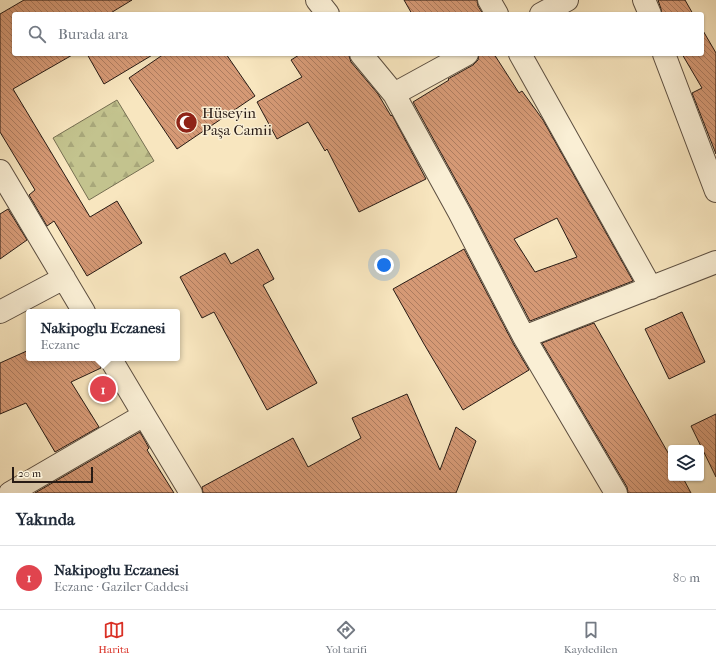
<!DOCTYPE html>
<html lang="tr">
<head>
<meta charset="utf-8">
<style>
  :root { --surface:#fff; --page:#f6f6f7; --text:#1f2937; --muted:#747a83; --line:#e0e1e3; --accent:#d93025 }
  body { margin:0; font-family:"IM FELL French Canon",serif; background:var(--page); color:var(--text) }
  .controls { position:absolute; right:12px; bottom:12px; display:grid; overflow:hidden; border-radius:4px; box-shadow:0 1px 3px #0004 }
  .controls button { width:36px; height:36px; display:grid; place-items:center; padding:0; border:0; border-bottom:1px solid var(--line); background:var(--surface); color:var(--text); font:20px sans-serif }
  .scale { position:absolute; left:12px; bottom:10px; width:81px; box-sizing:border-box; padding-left:4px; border:2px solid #281b15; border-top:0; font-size:11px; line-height:14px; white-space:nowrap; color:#281b15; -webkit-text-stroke:3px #faefd5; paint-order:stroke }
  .you { position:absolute; left:384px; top:265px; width:14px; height:14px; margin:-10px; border:3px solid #fff; border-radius:50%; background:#1a73e8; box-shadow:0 0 0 6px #1a73e833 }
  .badge { display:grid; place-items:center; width:26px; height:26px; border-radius:50%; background:var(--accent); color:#fff; font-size:13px; font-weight:700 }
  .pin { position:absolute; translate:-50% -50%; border:2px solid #fff; box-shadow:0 1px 4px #0006 }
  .popup { position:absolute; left:26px; top:309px; width:154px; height:52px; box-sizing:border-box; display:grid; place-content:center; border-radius:4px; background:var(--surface); filter:drop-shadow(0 1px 3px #0005); font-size:13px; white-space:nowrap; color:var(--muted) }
  .popup b { font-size:15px; color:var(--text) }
  .popup::after { content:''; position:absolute; left:50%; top:100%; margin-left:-8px; border:8px solid transparent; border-top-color:var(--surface) }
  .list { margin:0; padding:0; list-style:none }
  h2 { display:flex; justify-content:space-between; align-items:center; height:52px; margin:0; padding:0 16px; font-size:17px }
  h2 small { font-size:13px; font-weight:400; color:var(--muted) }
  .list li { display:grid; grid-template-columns:26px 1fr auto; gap:12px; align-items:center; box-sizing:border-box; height:64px; padding:0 16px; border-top:1px solid var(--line) }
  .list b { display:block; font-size:15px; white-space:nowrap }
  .list p { margin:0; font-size:13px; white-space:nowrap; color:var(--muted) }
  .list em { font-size:13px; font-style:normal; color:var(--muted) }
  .icon { flex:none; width:22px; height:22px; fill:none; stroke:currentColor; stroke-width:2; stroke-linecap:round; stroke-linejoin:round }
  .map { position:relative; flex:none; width:716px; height:493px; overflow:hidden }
  .search { position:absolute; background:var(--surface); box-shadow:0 1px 3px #0004; left:12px; right:12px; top:12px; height:44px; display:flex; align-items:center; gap:10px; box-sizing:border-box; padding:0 14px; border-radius:4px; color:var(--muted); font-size:15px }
  .sheet { height:116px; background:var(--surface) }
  nav { display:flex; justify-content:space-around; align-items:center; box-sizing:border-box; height:56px; border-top:1px solid var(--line); background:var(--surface); font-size:11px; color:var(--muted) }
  nav a { display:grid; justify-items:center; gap:2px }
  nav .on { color:var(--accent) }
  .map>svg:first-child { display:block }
  .forest { fill:url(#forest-firs); stroke:#766f52 }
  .building { fill:url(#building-back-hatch); stroke:#281b15; fill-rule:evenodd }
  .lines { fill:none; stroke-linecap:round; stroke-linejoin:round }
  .street-casing { stroke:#5c4e40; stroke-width:24 }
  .street { stroke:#faefd5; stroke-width:22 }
  .labels { text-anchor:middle; stroke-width:3; stroke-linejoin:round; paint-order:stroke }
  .poi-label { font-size:15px; fill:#281b15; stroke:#faefd5; text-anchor:start }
</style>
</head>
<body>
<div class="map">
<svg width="716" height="493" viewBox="0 0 716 493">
  <defs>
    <pattern id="forest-firs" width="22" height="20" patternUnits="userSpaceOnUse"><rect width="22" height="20" fill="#c3c38e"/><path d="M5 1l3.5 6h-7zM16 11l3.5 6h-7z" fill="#a8a77a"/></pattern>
    <pattern id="building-back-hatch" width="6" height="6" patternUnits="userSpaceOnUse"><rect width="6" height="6" fill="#d59975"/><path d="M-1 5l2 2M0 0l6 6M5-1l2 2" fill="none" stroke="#ad7c5f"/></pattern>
  </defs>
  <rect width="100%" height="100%" fill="#f8e6bf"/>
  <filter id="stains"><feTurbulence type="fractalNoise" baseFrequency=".005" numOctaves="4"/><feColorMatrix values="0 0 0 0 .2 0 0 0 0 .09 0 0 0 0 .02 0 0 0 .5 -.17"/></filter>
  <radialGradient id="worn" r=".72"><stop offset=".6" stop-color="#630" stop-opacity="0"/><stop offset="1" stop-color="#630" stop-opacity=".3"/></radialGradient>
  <!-- forest -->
  <path class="forest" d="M 117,100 L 154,161 L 89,200 L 53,138 Z"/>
  <!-- building -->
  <path class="building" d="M 24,0 L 132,0 L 109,14 L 14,14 L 14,54 L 74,54 L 13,89 L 90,217 L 117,201 L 142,243 L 87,276 L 54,221 L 47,226 L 29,195 L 35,190 L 0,132 L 0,14 Z
    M 404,0 L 477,0 L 478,6 L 483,14 L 412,14 Z
    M 658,0 L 685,0 L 693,14 L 662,14 L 661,9 Z
    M 702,29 L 716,53 L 716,154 L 692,93 L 702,88 L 682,54 L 702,54 Z
    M 87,54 L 154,54 L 104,84 Z
    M 164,54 L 226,54 L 255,96 L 177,149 L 129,78 Z
    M 299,54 L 349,54 L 349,56 L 351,62 L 378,94 L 391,116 L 392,115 L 426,179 L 359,212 L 327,149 L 325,151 L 308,122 L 277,139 L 257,102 L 302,77 L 291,60 L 299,55 Z
    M 479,54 L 494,54 L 519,93 L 522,91 L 543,120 L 633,281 L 530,321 L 470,206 L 413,102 L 449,80 L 448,79 L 473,65 L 478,60 ZM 557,218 L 577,257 L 535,272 L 514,239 Z
    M 8,209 L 27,240 L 0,259 L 0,214 Z
    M 258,249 L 274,279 L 263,285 L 317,383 L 267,410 L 214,312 L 202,318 L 180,277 L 225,253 L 231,264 Z
    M 464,249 L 513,343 L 529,370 L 463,410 L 424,344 L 393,289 Z
    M 682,312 L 705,362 L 669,379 L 645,329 Z
    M 594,323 L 671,458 L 671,478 L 683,478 L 691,493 L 628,493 L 627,487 L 542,343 Z
    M 29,350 L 29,358 L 98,358 L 101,368 L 71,382 L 99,427 L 55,452 L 26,403 L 0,414 L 0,363 Z
    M 407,394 L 440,470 L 456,427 L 476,441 L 456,493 L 203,493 L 202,487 L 293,438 L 308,467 L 361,438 L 352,418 Z
    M 716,414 L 716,477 L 691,426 Z
    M 140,432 L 149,448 L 147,450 L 174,493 L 35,493 Z"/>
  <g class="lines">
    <defs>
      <path id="street" d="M 317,0 L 328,14
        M 489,0 L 497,14
        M 644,0 L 650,14
        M 541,14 L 567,0
        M 361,54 L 394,94 L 459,212 L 524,337 L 616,493
        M 520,54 L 651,288
        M 664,54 L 716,191
        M 394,94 L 467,54
        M 0,171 L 84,312
        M 0,312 L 64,278
        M 524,337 L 716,262
        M 110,358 L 144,415 L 191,493
        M 10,493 L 144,415"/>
    </defs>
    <!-- street casing -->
    <use href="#street" class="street-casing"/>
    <!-- street -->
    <use href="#street" class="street"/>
  </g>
  <!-- icons -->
  <defs>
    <symbol id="mosque-disc" viewBox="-11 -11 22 22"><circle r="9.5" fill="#8f2418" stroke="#faefd5"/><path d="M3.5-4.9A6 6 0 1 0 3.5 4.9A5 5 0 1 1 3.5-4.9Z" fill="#fff"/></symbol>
  </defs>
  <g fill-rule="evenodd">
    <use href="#mosque-disc" x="174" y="110" width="25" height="25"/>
  </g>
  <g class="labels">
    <!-- poi labels -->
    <g class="poi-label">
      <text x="202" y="118">Hüseyin<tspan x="202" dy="17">Paşa Camii</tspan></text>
    </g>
  </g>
  <rect width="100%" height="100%" filter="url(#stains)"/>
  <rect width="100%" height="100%" fill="url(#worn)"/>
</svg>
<div class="controls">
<button><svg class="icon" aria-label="layers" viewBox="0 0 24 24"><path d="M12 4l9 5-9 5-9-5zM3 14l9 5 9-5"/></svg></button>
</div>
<div class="scale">20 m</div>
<div class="you"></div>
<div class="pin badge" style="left:103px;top:389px;background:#e0444e">1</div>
<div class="popup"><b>Nakipoglu Eczanesi</b>Eczane</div>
<div class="search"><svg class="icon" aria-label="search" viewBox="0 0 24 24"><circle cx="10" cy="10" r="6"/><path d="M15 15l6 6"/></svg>Burada ara</div>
</div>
<section class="sheet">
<h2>Yakında<small></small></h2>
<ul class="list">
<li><span class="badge" style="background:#e0444e">1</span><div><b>Nakipoglu Eczanesi</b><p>Eczane · Gaziler Caddesi</p></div><em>80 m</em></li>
</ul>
</section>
<nav>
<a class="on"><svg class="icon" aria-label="map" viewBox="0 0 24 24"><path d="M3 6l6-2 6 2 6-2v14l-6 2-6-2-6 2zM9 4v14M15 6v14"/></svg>Harita</a>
<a><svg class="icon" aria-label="directions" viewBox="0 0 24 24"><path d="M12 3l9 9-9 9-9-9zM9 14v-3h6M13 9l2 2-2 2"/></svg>Yol tarifi</a>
<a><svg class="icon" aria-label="saved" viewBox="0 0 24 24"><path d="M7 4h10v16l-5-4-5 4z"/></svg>Kaydedilen</a>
</nav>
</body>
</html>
